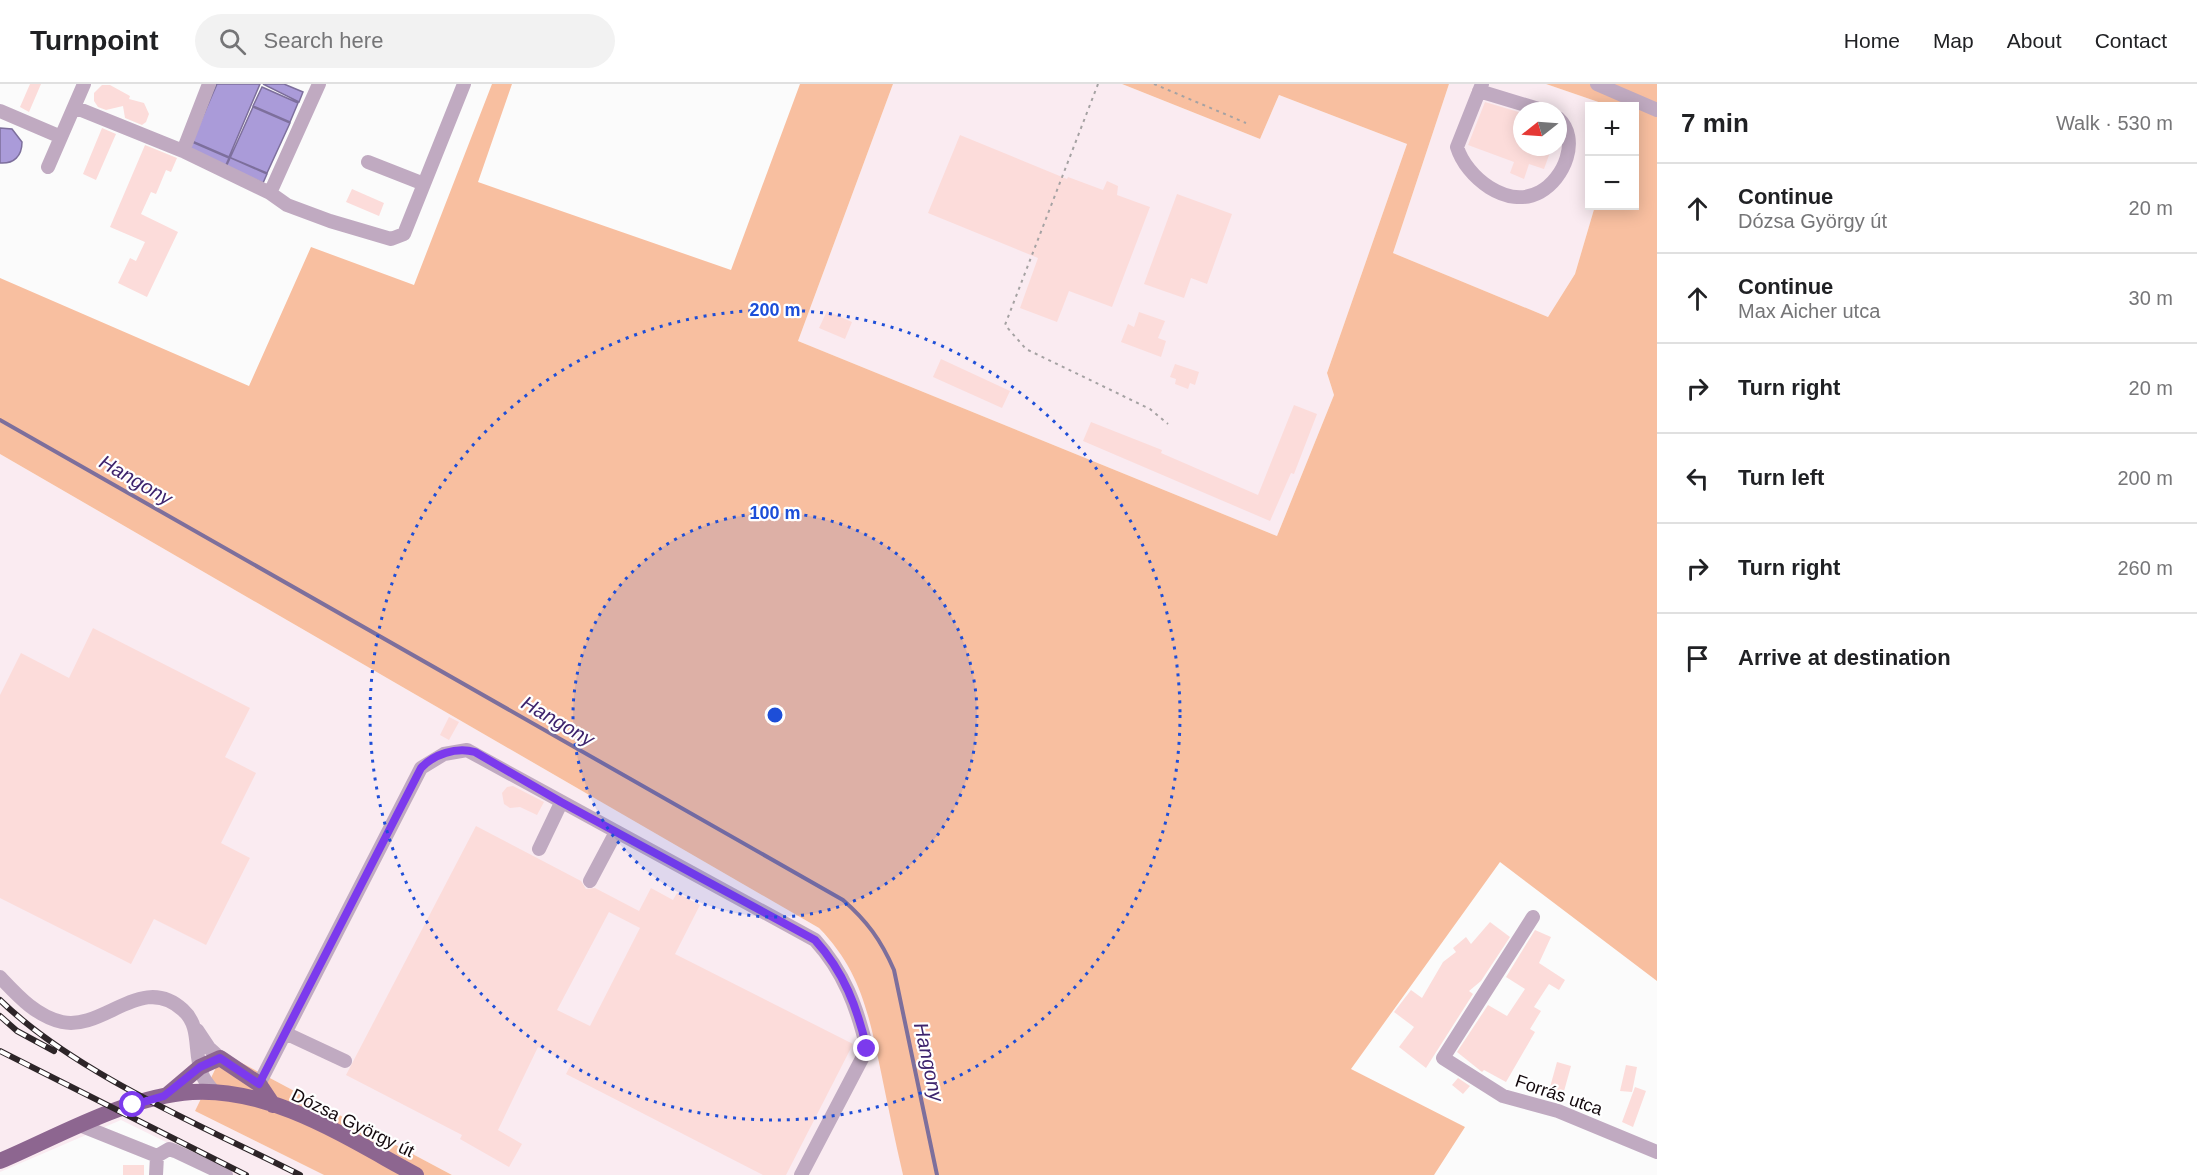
<!DOCTYPE html>
<html lang="en">
<head>
<meta charset="utf-8">
<style>
  :root { --surface:#fff; --page:#f2f2f2; --text:#202124; --muted:#757577; --line:#e0e0e0 }
  body { margin:0; font-family:Helvetica,sans-serif; background:var(--page); color:var(--text) }
  .controls { position:absolute; right:18px; top:18px; display:grid; overflow:hidden; border-radius:0px; box-shadow:0 3px 15px #0003 }
  .controls button { width:54px; height:54px; display:grid; place-items:center; padding:0; border:0; border-bottom:2px solid var(--line); background:var(--surface); color:var(--text); font:30px sans-serif }
  .compass { position:absolute; left:1513px; top:18px; width:54px; height:54px; border-radius:50%; background:var(--surface); box-shadow:0 3px 15px #0003; rotate:253deg }
  .stop { position:absolute; width:18px; height:18px; margin:-14px; border:4px solid #7c3aed; border-radius:50%; background:#fff }
  .stop.end { background:#7c3aed; border-color:#fff; box-shadow:0 2px 6px #0008 }
  .list { margin:0; padding:0; list-style:none }
  h2 { display:flex; justify-content:space-between; align-items:center; height:78px; margin:0; padding:0 24px; font-size:26px }
  h2 small { font-size:20px; font-weight:400; color:var(--muted) }
  .list li { display:grid; grid-template-columns:39px 1fr auto; gap:18px; align-items:center; box-sizing:border-box; height:90px; padding:0 24px; border-top:2px solid var(--line) }
  .list b { display:block; font-size:22px; white-space:nowrap }
  .list p { margin:0; font-size:20px; white-space:nowrap; color:var(--muted) }
  .list em { font-size:20px; font-style:normal; color:var(--muted) }
  .icon { flex:none; width:33px; height:33px; fill:none; stroke:currentColor; stroke-width:2; stroke-linecap:round; stroke-linejoin:round }
  .map { position:relative; flex:none; width:1657px; height:1091px; overflow:hidden }
  header { display:flex; align-items:center; gap:36px; box-sizing:border-box; height:84px; padding:0 30px; background:var(--surface); border-bottom:2px solid var(--line) }
  header strong { font-size:28px }
  nav { display:flex; gap:33px; margin-inline-start:auto; font-size:21px }
  .search { width:420px; height:54px; background:var(--page); display:flex; align-items:center; gap:15px; box-sizing:border-box; padding:0 21px; border-radius:33px; color:var(--muted); font-size:22px }
  main { display:flex }
  aside { flex:1; background:var(--surface) }
  .map>svg:first-child { display:block }
  .built { fill:#faebf1; fill-rule:evenodd }
  .green { fill:#f8bfa0 }
  .water { fill:#aa9bd9; stroke:#7d6f9c; stroke-width:1.5 }
  .lines { fill:none; stroke-linecap:round; stroke-linejoin:round }
  .stream { stroke:#7d6f9c; stroke-width:4 }
  .building { fill:#fcdcda; fill-rule:evenodd }
  .path { stroke:#a5a2a3; stroke-width:2; stroke-dasharray:3 4.5; stroke-linecap:butt }
  .minor { stroke:#c0aac1; stroke-width:14 }
  .major { stroke:#8d6690; stroke-width:16 }
  .rail-casing { stroke:#2d2528; stroke-width:6 }
  .rail { stroke:#fff; stroke-width:4; stroke-dasharray:11; stroke-linecap:butt }
  .route { stroke:#7c3aed; stroke-width:8 }
  .ring { fill:none; stroke:#1d4ed8; stroke-width:3; stroke-dasharray:3 6 }
  .labels { text-anchor:middle; stroke-width:4.5; stroke-linejoin:round; paint-order:stroke }
  .street-label { font-size:18px; fill:#13090d; stroke:#fff }
  .water-label { font-size:20px; font-style:italic; fill:#3e246d; stroke:#fff }
  .centre { fill:#1d4ed8; stroke:#fff; stroke-width:3 }
  .ring-label { font-size:18px; text-anchor:middle; font-weight:bold; fill:#1d4ed8; stroke:#fff; stroke-width:4.5; stroke-linejoin:round; paint-order:stroke }
</style>
</head>
<body>
<header>
<strong>Turnpoint</strong>
<div class="search"><svg class="icon" aria-label="search" viewBox="0 0 24 24"><circle cx="10" cy="10" r="6"/><path d="M15 15l6 6"/></svg>Search here</div>
<nav><a>Home</a><a>Map</a><a>About</a><a>Contact</a></nav>
</header>
<main>
<div class="map">
<svg width="1657" height="1091" viewBox="0 0 1657 1091">
  <rect width="100%" height="100%" fill="#fbfbfb"/>
  <!-- built -->
  <path class="built" d="M 893,0 L 1122,0 L 1260,55 L 1279,11 L 1407,60 L 1327,289 L 1334,311 L 1277,452 L 798,257 Z
    M 1449,0 L 1546,0 L 1610,22 L 1590,22 L 1590,122 L 1595,122 L 1575,190 L 1548,233 L 1393,169 ZM 1522,27 L 1558,27 L 1558,63 L 1522,63 Z
    M 0,370 L 819,844 L 842,870 L 860,905 L 874,946 L 903,1091 L 452,1091 L 223,969 L 195,1027 L 324,1091 L 233,1091 L 121,1036 L 0,1088 Z"/>
  <!-- green -->
  <path class="green" d="M 492,0 L 512,0 L 478,98 L 731,186 L 800,0 L 893,0 L 798,257 L 1277,452 L 1334,311 L 1327,289 L 1407,60 L 1279,11 L 1260,55 L 1122,0 L 1449,0 L 1393,169 L 1548,233 L 1575,190 L 1595,122 L 1634,122 L 1634,22 L 1610,22 L 1546,0 L 1657,0 L 1657,897 L 1500,778 L 1351,985 L 1465,1043 L 1434,1091 L 903,1091 C 895,1057 888,1022 881,988 C 869,931 861,887 819,844 L 0,370 L 0,194 L 249,302 L 311,163 L 414,201 Z
    M 223,969 L 452,1091 L 324,1091 L 195,1027 Z"/>
  <!-- water -->
  <path class="water" d="M 217,0 L 260,0 L 229,73 L 192,57 Z
    M 263,0 L 284,0 L 303,8 L 299,18 Z
    M 262,3 L 298,19 L 290,38 L 253,22 Z
    M 253,23 L 290,39 L 267,89 L 231,74 L 267,90 L 263,99 L 226,83 Z
    M 0,44 L 12,45 L 22,58 C 22,72 14,80 0,79 Z
    M 192,58 L 229,74 L 225,83 L 188,67 Z"/>
  <g class="lines">
    <!-- stream -->
    <path class="stream" d="M 0,336 L 843,816 C 867,837 881,856 894,886 L 937,1091"/>
  </g>
  <!-- building -->
  <path class="building" d="M 30,0 L 41,0 L 29,28 L 20,23 Z
    M 102,1 L 110,1 L 130,12 L 129,15 L 144,19 L 149,30 L 146,38 L 142,41 L 125,34 L 123,22 L 106,26 L 98,23 L 94,17 L 94,9 Z
    M 1485,18 L 1522,29 L 1522,63 L 1552,63 L 1544,85 L 1529,80 L 1524,95 L 1510,89 L 1514,78 L 1468,61 Z
    M 102,44 L 116,50 L 96,96 L 83,90 Z
    M 960,51 L 1067,95 L 1068,93 L 1103,106 L 1107,97 L 1118,102 L 1117,111 L 1150,123 L 1112,223 L 1069,207 L 1057,238 L 1020,224 L 1038,174 L 928,129 Z
    M 145,61 L 177,74 L 171,88 L 166,86 L 156,110 L 151,108 L 141,130 L 178,148 L 147,213 L 118,199 L 130,174 L 136,177 L 145,158 L 110,143 Z
    M 352,105 L 384,119 L 379,132 L 346,118 Z
    M 1177,110 L 1232,130 L 1207,200 L 1191,194 L 1184,214 L 1144,200 Z
    M 827,227 L 852,238 L 845,255 L 819,244 Z
    M 1139,228 L 1165,237 L 1158,254 L 1166,257 L 1161,273 L 1121,258 L 1128,240 L 1134,243 Z
    M 941,275 L 1010,307 L 1002,324 L 933,293 Z
    M 1175,280 L 1199,288 L 1195,301 L 1190,299 L 1188,305 L 1175,300 L 1176,295 L 1170,293 Z
    M 1294,321 L 1317,330 L 1294,390 L 1291,389 L 1270,437 L 1083,357 L 1091,338 L 1162,366 L 1161,369 L 1258,411 Z
    M 93,544 L 250,624 L 225,673 L 256,689 L 221,759 L 250,774 L 206,861 L 154,835 L 131,880 L 0,814 L 0,611 L 21,569 L 69,594 Z
    M 449,633 L 459,638 L 449,656 L 440,651 Z
    M 513,702 L 544,718 L 537,731 L 520,723 L 510,724 L 504,720 L 502,709 L 507,703 Z
    M 476,742 L 581,797 L 586,805 L 595,804 L 639,827 L 651,804 L 673,816 L 677,809 L 700,821 L 675,870 L 853,960 L 786,1091 L 763,1091 L 566,990 L 571,980 L 538,963 L 498,1046 L 522,1060 L 509,1083 L 460,1055 L 462,1051 L 346,991 ZM 609,828 L 640,844 L 590,942 L 557,926 Z
    M 1490,838 L 1510,853 L 1481,897 L 1469,907 L 1473,910 L 1426,984 L 1399,963 L 1414,943 L 1394,928 L 1411,906 L 1422,914 L 1443,878 L 1456,868 L 1453,864 L 1466,853 L 1471,860 Z
    M 1535,846 L 1551,853 L 1539,879 L 1565,896 L 1559,906 L 1549,900 L 1534,923 L 1541,927 L 1530,945 L 1535,948 L 1506,998 L 1484,986 L 1482,988 L 1457,968 L 1488,921 L 1507,932 L 1525,905 L 1506,893 Z
    M 1557,978 L 1571,982 L 1561,1018 L 1547,1014 Z
    M 1626,981 L 1637,983 L 1632,1008 L 1620,1007 Z
    M 1458,994 L 1470,1002 L 1463,1010 L 1452,1001 Z
    M 1635,1003 L 1646,1007 L 1633,1043 L 1622,1038 Z
    M 123,1081 L 144,1081 L 144,1091 L 123,1091 Z"/>
  <g class="lines">
    <!-- path -->
    <path class="path" d="M 1098,0 L 1005,241 L 1026,265 L 1150,325 L 1168,340
      M 1154,0 L 1246,39"/>
    <!-- minor -->
    <path class="minor" d="M 1482,0 L 1457,63 C 1466,93 1507,126 1540,108 C 1564,95 1581,55 1558,34
      M 1597,0 L 1657,26
      M 1479,7 L 1545,27
      M 74,23 L 183,67 L 270,109 L 287,121 L 330,137 L 391,155 L 404,150 L 464,0
      M 0,27 L 61,53
      M 183,67 L 209,0
      M 368,78 L 424,100
      M 48,83 L 84,0
      M 270,109 L 319,0
      M 539,765 L 561,719
      M 590,797 L 616,748
      M 1533,833 L 1443,974 L 1503,1012 L 1558,1027 L 1657,1068
      M 0,893 C 18,912 36,932 62,938 C 104,947 142,888 183,926 C 202,943 193,968 202,990 C 204,997 210,1003 215,1009
      M 197,946 L 209,964 L 220,974
      M 285,949 L 345,977
      M 259,1000 L 421,684 L 444,670 L 467,666 L 815,856 C 844,888 857,923 867,965 L 801,1091
      M 82,1042 L 157,1072 L 169,1065 L 175,1067 L 226,1091
      M 156,1091 L 157,1072"/>
    <!-- major -->
    <path class="major" d="M 167,1011 L 200,983 L 220,974 L 259,1000 L 273,1021
      M 0,1077 C 61,1051 125,1013 192,1008 C 272,1003 349,1055 416,1091"/>
    <defs>
      <path id="rail" d="M 0,916 C 76,990 205,1043 300,1091
        M 0,932 L 17,947 L 54,967
        M 0,967 L 246,1091"/>
    </defs>
    <!-- rail casing -->
    <use href="#rail" class="rail-casing"/>
    <!-- rail -->
    <use href="#rail" class="rail"/>
  </g>
  <g class="lines">
    <!-- route -->
    <path class="route" d="M 133,1021 L 164,1012 L 200,983 L 220,974 L 259,1000 L 421,684 C 434,670 456,663 475,668 L 561,718 L 815,856 C 844,888 857,923 867,965"/>
  </g>
  <!-- distance rings -->
  <circle cx="775" cy="631" r="202" fill="#1d4ed8" fill-opacity=".12"/>
  <g class="ring">
    <circle cx="775" cy="631" r="202"/>
    <circle cx="775" cy="631" r="405"/>
  </g>
  <g class="labels">
    <!-- street labels -->
    <g class="street-label">
      <text transform="translate(1559 1011) rotate(19)" y="6">Forrás utca</text>
      <text transform="translate(353 1039) rotate(26)" y="6">Dózsa György út</text>
    </g>
    <!-- water labels -->
    <g class="water-label">
      <text transform="translate(136 396) rotate(30)" y="7">Hangony</text>
      <text transform="translate(558 637) rotate(30)" y="7">Hangony</text>
      <text transform="translate(929 978) rotate(78)" y="7">Hangony</text>
    </g>
  </g>
  <circle cx="775" cy="631" r="9" class="centre"/>
  <g class="ring-label">
    <text x="775" y="232">200 m</text>
    <text x="775" y="435">100 m</text>
  </g>
</svg>
<div class="controls">
<button>+</button>
<button>−</button>
</div>
<svg class="compass" viewBox="-18 -18 36 36"><path d="M0-13l5 13h-10z" fill="#e53935"/><path d="M0 13l5-13h-10z" fill="#757577"/></svg>
<div class="stop" style="left:133px;top:1021px"></div>
<div class="stop end" style="left:867px;top:965px"></div>
</div>
<aside>
<h2>7 min<small>Walk · 530 m</small></h2>
<ul class="list">
<li><svg class="icon" aria-label="ahead" viewBox="0 0 24 24"><path d="M12 20V5M6 11l6-6 6 6"/></svg><div><b>Continue</b><p>Dózsa György út</p></div><em>20 m</em></li>
<li><svg class="icon" aria-label="ahead" viewBox="0 0 24 24"><path d="M12 20V5M6 11l6-6 6 6"/></svg><div><b>Continue</b><p>Max Aicher utca</p></div><em>30 m</em></li>
<li><svg class="icon" aria-label="right" viewBox="0 0 24 24"><path d="M7 20v-9h11M14 6l5 5-5 5"/></svg><div><b>Turn right</b></div><em>20 m</em></li>
<li><svg class="icon" aria-label="left" viewBox="0 0 24 24"><path d="M17 20v-9H6M10 6l-5 5 5 5"/></svg><div><b>Turn left</b></div><em>200 m</em></li>
<li><svg class="icon" aria-label="right" viewBox="0 0 24 24"><path d="M7 20v-9h11M14 6l5 5-5 5"/></svg><div><b>Turn right</b></div><em>260 m</em></li>
<li><svg class="icon" aria-label="arrive" viewBox="0 0 24 24"><path d="M6 21V4h12l-3 4 3 4H6"/></svg><div><b>Arrive at destination</b></div></li>
</ul>
</aside>
</main>
</body>
</html>
